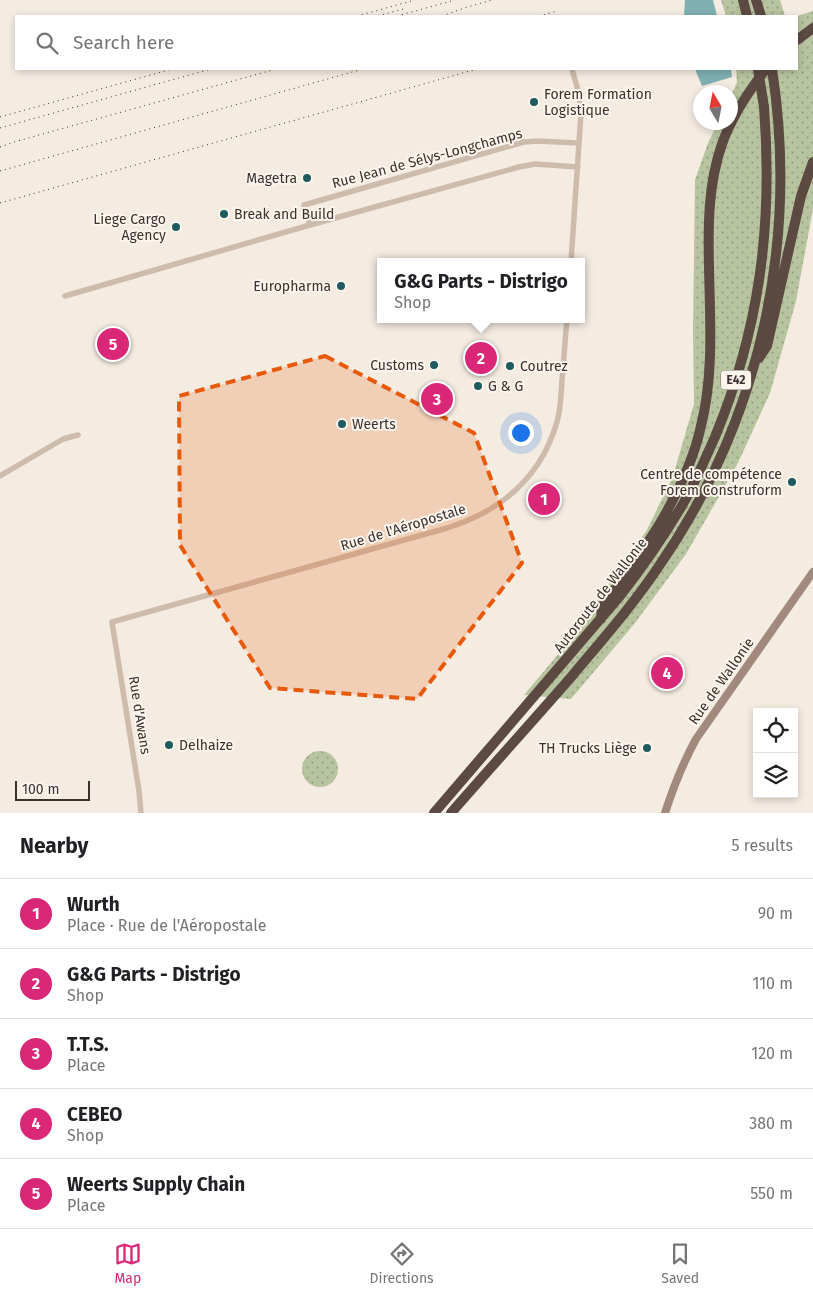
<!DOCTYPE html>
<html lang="en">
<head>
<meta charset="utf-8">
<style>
  :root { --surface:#fff; --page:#f6f6f6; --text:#202124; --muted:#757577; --line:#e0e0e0; --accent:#db2777 }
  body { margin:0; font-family:"Fira Sans",sans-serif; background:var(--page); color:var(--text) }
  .controls { position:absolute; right:15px; bottom:15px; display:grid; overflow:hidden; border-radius:0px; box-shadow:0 2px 8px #0003 }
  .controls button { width:45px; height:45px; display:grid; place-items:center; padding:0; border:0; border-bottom:1px solid var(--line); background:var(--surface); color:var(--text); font:25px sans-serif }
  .compass { position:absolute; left:693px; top:85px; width:45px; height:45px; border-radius:50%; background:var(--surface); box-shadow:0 2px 8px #0003; rotate:350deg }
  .scale { position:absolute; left:15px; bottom:12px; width:75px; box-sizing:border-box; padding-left:5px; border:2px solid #3b302b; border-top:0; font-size:14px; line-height:18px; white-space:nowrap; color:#3b302b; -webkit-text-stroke:4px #fbf5ee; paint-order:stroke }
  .you { position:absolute; left:520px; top:432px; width:18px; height:18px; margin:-12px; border:4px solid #fff; border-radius:50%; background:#1a73e8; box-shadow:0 0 0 8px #1a73e833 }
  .badge { display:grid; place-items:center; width:32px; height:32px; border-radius:50%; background:var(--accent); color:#fff; font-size:16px; font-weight:700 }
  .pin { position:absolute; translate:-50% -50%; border:2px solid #fff; box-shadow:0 1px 5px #0006 }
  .popup { position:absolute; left:377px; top:258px; width:208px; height:65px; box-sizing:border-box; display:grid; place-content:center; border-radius:0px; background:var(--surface); filter:drop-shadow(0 1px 4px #0005); font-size:16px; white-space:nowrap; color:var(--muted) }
  .popup b { font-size:19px; color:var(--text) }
  .popup::after { content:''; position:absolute; left:50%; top:100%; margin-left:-10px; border:10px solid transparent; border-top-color:var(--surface) }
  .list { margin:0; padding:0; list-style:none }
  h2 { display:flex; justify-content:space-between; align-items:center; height:65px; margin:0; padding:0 20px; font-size:21px }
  h2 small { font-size:16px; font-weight:400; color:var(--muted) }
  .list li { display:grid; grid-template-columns:32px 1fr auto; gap:15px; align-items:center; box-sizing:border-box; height:70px; padding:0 20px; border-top:1px solid var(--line) }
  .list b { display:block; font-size:19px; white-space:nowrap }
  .list p { margin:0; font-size:16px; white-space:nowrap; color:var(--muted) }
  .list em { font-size:16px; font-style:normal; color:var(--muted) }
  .icon { flex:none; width:28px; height:28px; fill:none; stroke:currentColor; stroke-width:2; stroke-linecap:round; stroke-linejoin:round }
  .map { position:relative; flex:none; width:813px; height:813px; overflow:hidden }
  .search { position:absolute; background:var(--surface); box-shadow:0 2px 8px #0003; left:15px; right:15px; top:15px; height:55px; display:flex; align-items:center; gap:12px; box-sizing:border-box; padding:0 18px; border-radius:0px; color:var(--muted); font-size:19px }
  .sheet { height:415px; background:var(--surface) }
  nav { display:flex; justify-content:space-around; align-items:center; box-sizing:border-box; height:70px; border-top:1px solid var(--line); background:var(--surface); font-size:14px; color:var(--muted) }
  nav a { display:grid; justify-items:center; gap:2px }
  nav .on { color:var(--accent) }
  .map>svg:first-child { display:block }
  .grass { fill:url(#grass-dots) }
  .water { fill:#7fb0b2 }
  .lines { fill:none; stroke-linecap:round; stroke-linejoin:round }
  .street { stroke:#cdbbac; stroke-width:5.5 }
  .secondary { stroke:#a18a7d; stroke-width:8 }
  .highway { stroke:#5c4a42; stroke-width:10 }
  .rail { stroke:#3b302b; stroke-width:1; stroke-dasharray:1 4; stroke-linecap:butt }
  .highway-bridge { stroke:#5c4a42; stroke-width:10 }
  .marked { fill:#e8590c; fill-opacity:0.2; stroke:#e8590c; stroke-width:4; stroke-dasharray:10 6; stroke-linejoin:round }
  .poi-dot { fill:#1f5a5e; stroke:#fbf5ee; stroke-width:2 }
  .labels { text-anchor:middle; stroke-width:4; stroke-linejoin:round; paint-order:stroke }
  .shield { fill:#fbf5ee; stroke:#756b66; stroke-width:1 }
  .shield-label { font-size:12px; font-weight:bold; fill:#3b302b }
  .poi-label { font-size:14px; fill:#3b302b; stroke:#fbf5ee; text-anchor:start }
  .street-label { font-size:14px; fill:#3b302b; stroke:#fbf5ee }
</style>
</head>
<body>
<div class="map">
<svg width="813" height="813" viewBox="0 0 813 813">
  <defs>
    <pattern id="grass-dots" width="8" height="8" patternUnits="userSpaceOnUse" patternTransform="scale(1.25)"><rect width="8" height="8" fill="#b8c4a0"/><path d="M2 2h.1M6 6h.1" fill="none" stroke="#97a083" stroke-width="1.8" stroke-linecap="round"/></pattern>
  </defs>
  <rect width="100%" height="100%" fill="#f4ebe1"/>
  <!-- grass -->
  <path class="grass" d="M 721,0 L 780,0 L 785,16 L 726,16 Z
    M 813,11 L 813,209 L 796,301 L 770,393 L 737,465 L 686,554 L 635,623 L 571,699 L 524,695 L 565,646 L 647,530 L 673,476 L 694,404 L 693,331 L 695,180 L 708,143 L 718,123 L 730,122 L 731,96 L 737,82 L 736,69 L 797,69 L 797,16 Z
    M302 769a18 18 0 1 1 36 0a18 18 0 1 1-36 0Z"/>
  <!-- water -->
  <path class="water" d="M 685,0 L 713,0 L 717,16 L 684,16 Z
    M 695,69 L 731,69 L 732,77 L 702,86 Z"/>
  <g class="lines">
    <!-- street -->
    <path class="street" d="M 310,225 L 304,205 L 524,142 L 537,141 L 579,143
      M 571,262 L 581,113 L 579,94 L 572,69
      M 65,296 L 310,225 L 519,167 L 535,164 L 578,167
      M 0,476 L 63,439 L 78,435
      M 141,813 L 139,791 L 112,622 L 447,528 C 501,511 541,477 557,422 C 561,408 561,394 562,380 C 564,360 565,340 567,319"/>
    <!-- secondary -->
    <path class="secondary" d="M 665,813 C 673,788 683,763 696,739 L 813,572"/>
    <!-- highway -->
    <path class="highway" d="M 743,0 L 747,16
      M 756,0 L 761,16
      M 797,40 L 813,28
      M 759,358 L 767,346 L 801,196 L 813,162
      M 601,619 C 602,615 601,610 602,607 C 605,600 617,587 622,580 C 636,560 650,540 662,520 C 679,490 694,459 701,426 C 714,374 710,321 709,267 C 708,226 708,184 722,144 C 732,116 748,92 766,69
      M 434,813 L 620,596 C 642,568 662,539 680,509 C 694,486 704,461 715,437 C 760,328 773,224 764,107
      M 451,813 C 491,767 532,722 572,676 C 602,640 633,605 659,566 C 760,420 799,243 772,69"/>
    <!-- rail -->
    <path class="rail" d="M 357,16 L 415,0
      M 378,16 L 403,9
      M 397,16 L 455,0
      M 442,16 L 464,8 L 492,0
      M 539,16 L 557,11
      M 0,117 L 172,69
      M 0,128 L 211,69
      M 0,147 L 14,142 L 276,69
      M 0,171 L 363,69
      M 0,203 L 477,69"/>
    <!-- highway-bridge -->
    <path class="highway-bridge" d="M 758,69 L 764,107"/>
  </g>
  <!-- marked area -->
  <path class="marked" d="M 325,356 L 474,433 L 522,563 L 417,699 L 270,688 L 180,545 L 179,396 Z"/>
  <!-- markers -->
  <g class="poi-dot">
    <circle cx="534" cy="102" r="5"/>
    <circle cx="307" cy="178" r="5"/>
    <circle cx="224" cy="214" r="5"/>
    <circle cx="176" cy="227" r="5"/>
    <circle cx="341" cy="286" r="5"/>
    <circle cx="434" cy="365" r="5"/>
    <circle cx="510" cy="366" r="5"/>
    <circle cx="478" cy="386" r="5"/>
    <circle cx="342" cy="424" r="5"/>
    <circle cx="792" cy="482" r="5"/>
    <circle cx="169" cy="745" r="5"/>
    <circle cx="647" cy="748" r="5"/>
  </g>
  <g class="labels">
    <!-- shield labels -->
    <rect class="shield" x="721" y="370.5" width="30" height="19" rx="4"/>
    <g class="shield-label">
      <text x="736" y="384">E42</text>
    </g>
    <!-- poi labels -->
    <g class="poi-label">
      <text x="544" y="99">Forem Formation<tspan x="544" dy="16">Logistique</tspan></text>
      <text x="297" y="183" text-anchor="end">Magetra</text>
      <text x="234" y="219">Break and Build</text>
      <text x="166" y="224" text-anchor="end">Liege Cargo<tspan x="166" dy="16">Agency</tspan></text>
      <text x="331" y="291" text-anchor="end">Europharma</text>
      <text x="424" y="370" text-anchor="end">Customs</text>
      <text x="520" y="371">Coutrez</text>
      <text x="488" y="391">G &amp; G</text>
      <text x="352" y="429">Weerts</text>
      <text x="782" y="479" text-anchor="end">Centre de compétence<tspan x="782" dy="16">Forem Construform</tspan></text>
      <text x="179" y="750">Delhaize</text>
      <text x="637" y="753" text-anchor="end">TH Trucks Liège</text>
    </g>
    <!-- street labels -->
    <g class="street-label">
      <text transform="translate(427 158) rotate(-15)" y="5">Rue Jean de Sélys-Longchamps</text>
      <text transform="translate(403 527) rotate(-17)" y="5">Rue de l'Aéropostale</text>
      <text transform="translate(600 595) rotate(-52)" y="5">Autoroute de Wallonie</text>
      <text transform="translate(721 681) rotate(-55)" y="5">Rue de Wallonie</text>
      <text transform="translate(140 715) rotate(81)" y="5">Rue d'Awans</text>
    </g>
  </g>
</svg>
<div class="controls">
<button><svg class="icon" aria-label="locate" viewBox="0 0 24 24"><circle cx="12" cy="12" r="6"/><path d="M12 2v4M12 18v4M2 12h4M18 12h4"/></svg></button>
<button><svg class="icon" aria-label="layers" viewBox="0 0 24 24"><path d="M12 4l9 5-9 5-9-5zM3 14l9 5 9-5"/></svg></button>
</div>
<svg class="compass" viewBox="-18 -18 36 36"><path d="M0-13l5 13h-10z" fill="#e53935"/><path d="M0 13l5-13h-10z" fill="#757577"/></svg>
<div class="scale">100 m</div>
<div class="you"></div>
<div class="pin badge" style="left:544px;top:499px">1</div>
<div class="pin badge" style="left:481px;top:358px">2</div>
<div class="popup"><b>G&amp;G Parts - Distrigo</b>Shop</div>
<div class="pin badge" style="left:437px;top:399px">3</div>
<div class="pin badge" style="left:667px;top:673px">4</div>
<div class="pin badge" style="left:113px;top:344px">5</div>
<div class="search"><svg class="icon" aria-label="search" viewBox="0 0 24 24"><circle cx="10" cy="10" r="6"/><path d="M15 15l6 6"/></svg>Search here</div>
</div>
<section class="sheet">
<h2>Nearby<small>5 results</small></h2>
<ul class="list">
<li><span class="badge">1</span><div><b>Wurth</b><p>Place · Rue de l'Aéropostale</p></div><em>90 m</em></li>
<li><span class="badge">2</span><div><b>G&amp;G Parts - Distrigo</b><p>Shop</p></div><em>110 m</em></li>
<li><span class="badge">3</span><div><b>T.T.S.</b><p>Place</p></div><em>120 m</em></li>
<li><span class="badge">4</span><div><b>CEBEO</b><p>Shop</p></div><em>380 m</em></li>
<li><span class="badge">5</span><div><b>Weerts Supply Chain</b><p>Place</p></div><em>550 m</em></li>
</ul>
</section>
<nav>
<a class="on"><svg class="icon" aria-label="map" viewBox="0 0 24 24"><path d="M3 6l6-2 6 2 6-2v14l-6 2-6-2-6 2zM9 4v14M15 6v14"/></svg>Map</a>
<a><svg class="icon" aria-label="directions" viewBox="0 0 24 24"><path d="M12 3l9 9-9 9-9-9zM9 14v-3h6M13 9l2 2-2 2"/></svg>Directions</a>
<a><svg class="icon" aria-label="saved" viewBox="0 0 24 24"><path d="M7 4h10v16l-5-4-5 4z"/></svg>Saved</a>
</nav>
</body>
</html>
